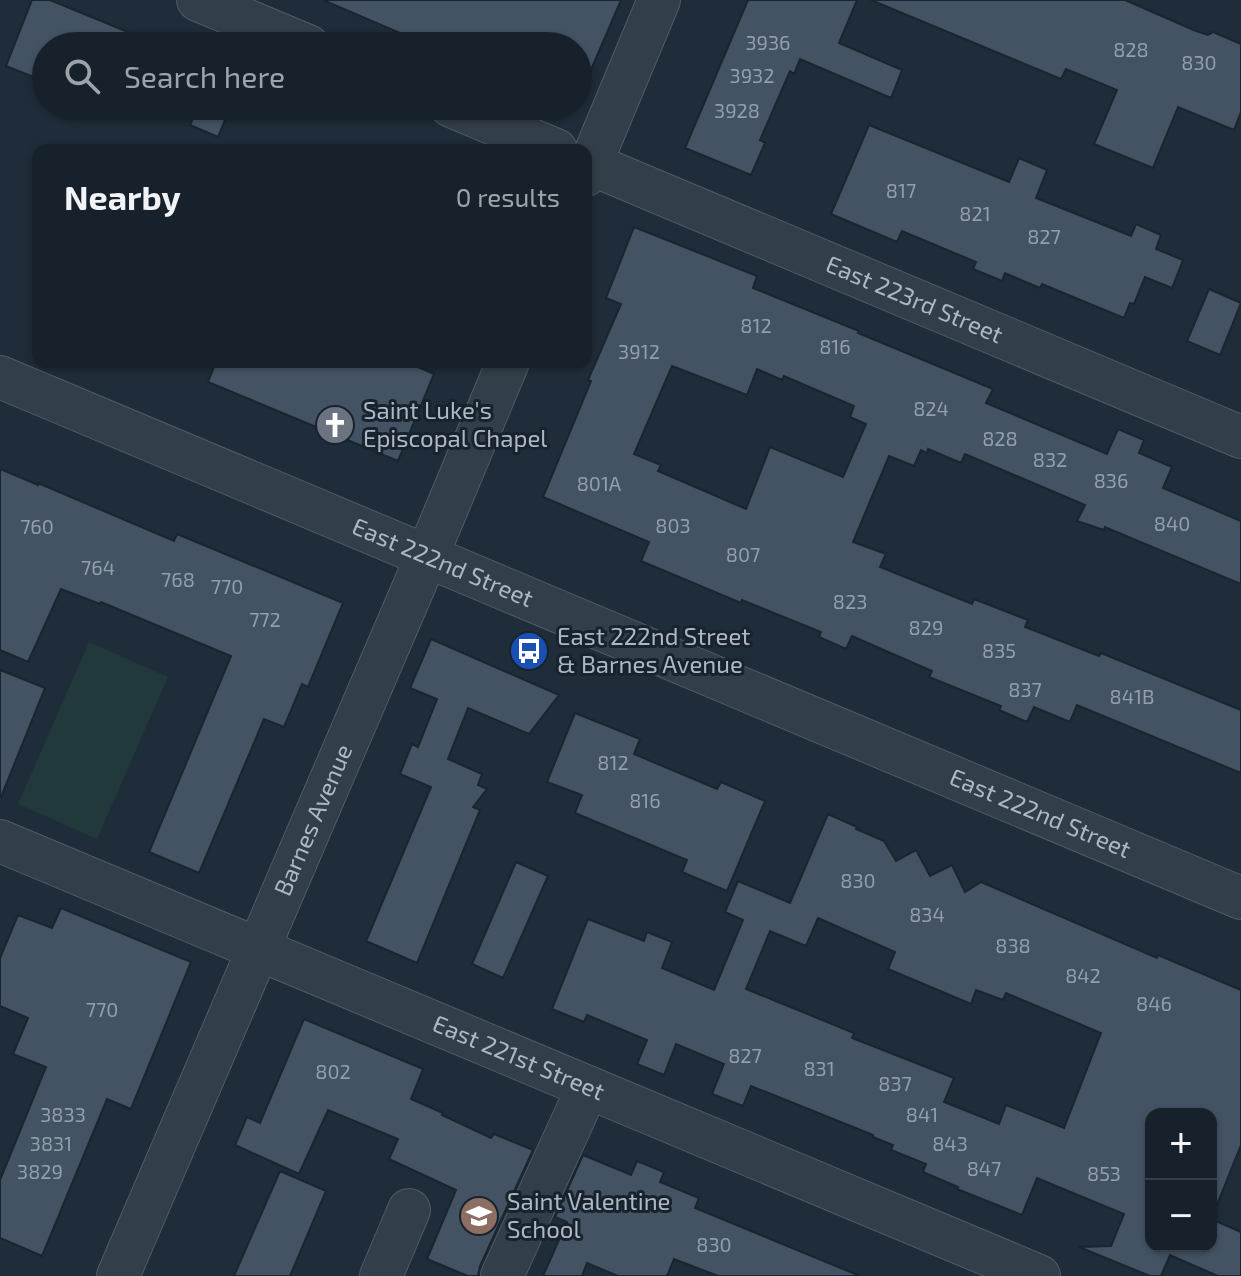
<!DOCTYPE html>
<html lang="en">
<head>
<meta charset="utf-8">
<style>
  :root { --surface:#17212b; --page:#202933; --text:#f1f3f6; --muted:#9ea3a9; --line:#363e47 }
  body { margin:0; font-family:"Exo 2",sans-serif; background:var(--page); color:var(--text) }
  .controls { position:absolute; right:24px; bottom:24px; display:grid; overflow:hidden; border-radius:16px; box-shadow:0 2px 6px #0004 }
  .controls button { width:72px; height:72px; display:grid; place-items:center; padding:0; border:0; border-bottom:2px solid var(--line); background:var(--surface); color:var(--text); font:40px sans-serif }
  .list { margin:0; padding:0; list-style:none }
  h2 { display:flex; justify-content:space-between; align-items:center; height:104px; margin:0; padding:0 32px; font-size:34px }
  h2 small { font-size:26px; font-weight:400; color:var(--muted) }
  .icon { flex:none; width:44px; height:44px; fill:none; stroke:currentColor; stroke-width:2; stroke-linecap:round; stroke-linejoin:round }
  .map { position:relative; flex:none; width:1241px; height:1276px; overflow:hidden }
  .search { position:absolute; background:var(--surface); box-shadow:0 2px 6px #0004; left:32px; top:32px; width:560px; height:88px; display:flex; align-items:center; gap:20px; box-sizing:border-box; padding:0 28px; border-radius:44px; color:var(--muted); font-size:30px }
  .panel { position:absolute; background:var(--surface); box-shadow:0 2px 6px #0004; left:32px; top:144px; width:560px; height:224px; border-radius:16px }
  .map>svg:first-child { display:block }
  .green { fill:#21393a }
  .building { fill:#445363; stroke:#1a252f; stroke-width:2; fill-rule:evenodd }
  .lines { fill:none; stroke-linecap:round; stroke-linejoin:round }
  .minor-casing { stroke:#505b67; stroke-width:44 }
  .minor { stroke:#323e49; stroke-width:42 }
  .labels { text-anchor:middle; stroke-width:6; stroke-linejoin:round; paint-order:stroke }
  .number-label { font-size:20px; fill:#929fad }
  .street-label { font-size:24px; fill:#acb8c6; stroke:#18232d }
  .poi-label { font-size:24px; fill:#acb8c6; stroke:#18232d; text-anchor:start }
</style>
</head>
<body>
<div class="map">
<svg width="1241" height="1276" viewBox="0 0 1241 1276">
  <rect width="100%" height="100%" fill="#1f2c39"/>
  <!-- green -->
  <path class="green" d="M 89,642 L 168,677 L 97,839 L 18,804 Z"/>
  <!-- building -->
  <path class="building" d="M 32,0 L 50,0 L 162,46 L 46,46 L 46,82 L 6,66 Z
    M 323,0 L 621,0 L 578,100 L 578,46 L 430,46 Z
    M 748,0 L 857,0 L 839,43 L 902,70 L 891,98 L 800,59 L 794,74 L 790,71 L 760,140 L 765,143 L 751,175 L 685,148 Z
    M 871,0 L 1125,0 L 1196,31 L 1208,35 L 1213,32 L 1241,44 L 1241,112 L 1234,130 L 1178,107 L 1153,168 L 1094,144 L 1117,90 L 1066,69 L 1061,79 Z
    M 198,106 L 231,106 L 218,137 L 190,125 Z
    M 869,125 L 1009,182 L 1019,158 L 1047,170 L 1036,198 L 1131,236 L 1136,224 L 1161,235 L 1156,249 L 1183,260 L 1172,288 L 1145,277 L 1134,304 L 1130,303 L 1124,318 L 1042,284 L 1040,288 L 1005,273 L 1002,281 L 973,269 L 976,262 L 902,231 L 897,242 L 831,214 Z
    M 634,227 L 757,276 L 753,288 L 859,331 L 858,333 L 993,389 L 986,403 L 1107,454 L 1118,429 L 1144,440 L 1139,453 L 1172,467 L 1163,488 L 1241,521 L 1241,584 L 1105,527 L 1104,530 L 1077,521 L 1085,505 L 1052,491 L 965,454 L 961,463 L 928,449 L 927,453 L 921,450 L 914,466 L 889,456 L 853,542 L 886,554 L 880,567 L 972,604 L 974,599 L 1028,620 L 1025,627 L 1099,656 L 1101,653 L 1241,710 L 1241,773 L 1077,705 L 1070,722 L 1034,707 L 1027,722 L 999,710 L 1001,706 L 929,677 L 932,671 L 852,636 L 846,649 L 819,637 L 821,632 L 742,600 L 741,603 L 641,561 L 649,542 L 543,497 L 591,381 L 588,380 L 621,304 L 606,298 ZM 672,366 L 747,395 L 757,369 L 782,380 L 784,376 L 854,406 L 850,417 L 866,424 L 843,477 L 770,447 L 746,509 L 658,471 L 661,465 L 634,454 Z
    M 1209,289 L 1241,303 L 1220,355 L 1187,341 Z
    M 216,362 L 407,362 L 434,374 L 398,461 L 208,382 Z
    M 0,469 L 38,485 L 38,483 L 174,541 L 177,534 L 343,603 L 308,687 L 302,684 L 284,727 L 264,719 L 199,873 L 149,852 L 231,656 L 101,602 L 100,604 L 61,589 L 28,662 L 0,650 Z
    M 431,639 L 559,695 L 529,734 L 468,708 L 448,759 L 482,774 L 478,785 L 487,789 L 473,807 L 480,810 L 417,963 L 366,941 L 431,787 L 400,774 L 412,744 L 418,747 L 437,699 L 410,688 Z
    M 0,670 L 45,688 L 1,797 L 0,796 Z
    M 575,713 L 640,739 L 634,754 L 717,789 L 721,782 L 765,801 L 727,891 L 682,872 L 687,860 L 575,813 L 582,795 L 547,782 Z
    M 828,814 L 857,827 L 856,829 L 884,841 L 896,861 L 916,850 L 930,876 L 952,865 L 965,892 L 981,882 L 1157,958 L 1158,955 L 1241,990 L 1241,1145 L 1212,1217 L 1211,1114 L 1151,1114 L 1151,1246 L 1211,1246 L 1211,1219 L 1241,1232 L 1241,1276 L 1218,1276 L 1170,1255 L 1161,1276 L 1150,1276 L 1079,1247 L 1111,1246 L 1124,1214 L 1037,1178 L 1022,1215 L 957,1189 L 958,1187 L 923,1172 L 926,1164 L 891,1150 L 893,1145 L 873,1137 L 873,1135 L 751,1086 L 743,1106 L 712,1094 L 724,1064 L 676,1044 L 664,1075 L 637,1064 L 647,1040 L 587,1015 L 584,1022 L 552,1009 L 588,919 L 644,941 L 647,932 L 672,942 L 662,968 L 714,990 L 743,920 L 725,912 L 738,881 L 790,903 ZM 818,918 L 895,952 L 888,969 L 971,1004 L 976,990 L 1003,1000 L 1006,993 L 1101,1033 L 1064,1128 L 1006,1105 L 999,1124 L 944,1102 L 954,1078 L 852,1038 L 854,1033 L 746,989 L 770,931 L 806,946 Z
    M 516,862 L 548,876 L 503,978 L 472,964 Z
    M 61,908 L 191,962 L 131,1109 L 107,1099 L 42,1256 L 0,1238 L 0,1180 L 46,1067 L 13,1054 L 28,1018 L 0,1006 L 0,958 L 18,915 L 52,928 Z
    M 304,1019 L 423,1069 L 411,1099 L 443,1113 L 442,1115 L 491,1138 L 494,1134 L 533,1150 L 480,1266 L 478,1276 L 468,1276 L 427,1259 L 456,1190 L 389,1159 L 398,1139 L 328,1110 L 299,1174 L 235,1145 L 247,1117 L 260,1123 Z
    M 583,1155 L 631,1175 L 637,1161 L 664,1172 L 660,1182 L 699,1198 L 695,1208 L 860,1276 L 718,1276 L 674,1259 L 667,1276 L 618,1276 L 587,1263 L 582,1276 L 543,1276 L 567,1222 L 555,1217 Z
    M 280,1171 L 326,1191 L 290,1276 L 234,1276 Z"/>
  <g class="lines">
    <defs>
      <g id="minor">
        <path d="M 198,0 L 308,46"/>
        <path d="M 451,106 L 556,150"/>
        <path id="s1" d="M 586,162 L 1241,437"/>
        <path d="M 586,175 L 659,0"/>
        <path id="s2" d="M 0,377 L 1241,898"/>
        <path id="s3" d="M 0,841 L 1039,1276"/>
        <path id="s4" d="M 118,1276 L 427,556 L 508,362"/>
        <path d="M 381,1276 L 409,1210"/>
        <path d="M 502,1276 L 588,1087"/>
      </g>
    </defs>
    <!-- minor casing -->
    <use href="#minor" class="minor-casing"/>
    <!-- minor -->
    <use href="#minor" class="minor"/>
  </g>
  <!-- icons -->
  <defs>
    <symbol id="church-disc" viewBox="-11 -11 22 22"><circle r="9.5" fill="#6b7280" stroke="#18232d"/><path d="M-1.2-6h2.4v3.5h3.3v2.4h-3.3V6h-2.4V-.1h-3.3v-2.4h3.3Z" fill="#fff"/></symbol>
    <symbol id="bus-disc" viewBox="-11 -11 22 22"><circle r="9.5" fill="#1a4fb4" stroke="#18232d"/><path d="M-5-6H5V4H4V6H2V4H-2V6H-4V4H-5ZM-3.5-4V0h7V-4ZM-3.5 1.2v1.5H-2V1.2ZM2 1.2v1.5H3.5V1.2Z" fill="#fff"/></symbol>
    <symbol id="school-disc" viewBox="-11 -11 22 22"><circle r="9.5" fill="#8d6e63" stroke="#18232d"/><path d="M0-5L7-2L0 1L-7-2ZM-4 1L0 2.5L4 1V4Q0 6-4 4Z" fill="#fff"/></symbol>
  </defs>
  <g fill-rule="evenodd">
    <use href="#church-disc" x="313" y="403" width="44" height="44"/>
    <use href="#bus-disc" x="507" y="629" width="44" height="44"/>
    <use href="#school-disc" x="457" y="1194" width="44" height="44"/>
  </g>
  <g class="labels">
    <!-- number labels -->
    <g class="number-label">
      <text x="768" y="50">3936</text>
      <text x="1131" y="57">828</text>
      <text x="1199" y="70">830</text>
      <text x="752" y="83">3932</text>
      <text x="737" y="118">3928</text>
      <text x="901" y="198">817</text>
      <text x="975" y="221">821</text>
      <text x="1044" y="244">827</text>
      <text x="756" y="333">812</text>
      <text x="835" y="354">816</text>
      <text x="639" y="359">3912</text>
      <text x="931" y="416">824</text>
      <text x="1000" y="446">828</text>
      <text x="1050" y="467">832</text>
      <text x="1111" y="488">836</text>
      <text x="599" y="491">801A</text>
      <text x="1172" y="531">840</text>
      <text x="673" y="533">803</text>
      <text x="37" y="534">760</text>
      <text x="743" y="562">807</text>
      <text x="98" y="575">764</text>
      <text x="178" y="587">768</text>
      <text x="227" y="594">770</text>
      <text x="850" y="609">823</text>
      <text x="265" y="627">772</text>
      <text x="926" y="635">829</text>
      <text x="999" y="658">835</text>
      <text x="1025" y="697">837</text>
      <text x="1132" y="704">841B</text>
      <text x="613" y="770">812</text>
      <text x="645" y="808">816</text>
      <text x="858" y="888">830</text>
      <text x="927" y="922">834</text>
      <text x="1013" y="953">838</text>
      <text x="1083" y="983">842</text>
      <text x="1154" y="1011">846</text>
      <text x="102" y="1017">770</text>
      <text x="745" y="1063">827</text>
      <text x="819" y="1076">831</text>
      <text x="333" y="1079">802</text>
      <text x="895" y="1091">837</text>
      <text x="63" y="1122">3833</text>
      <text x="922" y="1122">841</text>
      <text x="51" y="1151">3831</text>
      <text x="950" y="1151">843</text>
      <text x="984" y="1176">847</text>
      <text x="40" y="1179">3829</text>
      <text x="1104" y="1181">853</text>
      <text x="714" y="1252">830</text>
    </g>
    <!-- street labels -->
    <g class="street-label">
      <text dy="8" stroke="none"><textPath href="#s1" startOffset="356">East 223rd Street</textPath></text>
      <text dy="8" stroke="none"><textPath href="#s2" startOffset="480">East 222nd Street</textPath></text>
      <text dy="8" stroke="none"><textPath href="#s2" startOffset="1128">East 222nd Street</textPath></text>
      <text dy="8" stroke="none"><textPath href="#s4" startOffset="496">Barnes Avenue</textPath></text>
      <text dy="8" stroke="none"><textPath href="#s3" startOffset="562">East 221st Street</textPath></text>
    </g>
    <!-- poi labels -->
    <g class="poi-label">
      <text x="363" y="419">Saint Luke's<tspan x="363" dy="28">Episcopal Chapel</tspan></text>
      <text x="557" y="645">East 222nd Street<tspan x="557" dy="28">&amp; Barnes Avenue</tspan></text>
      <text x="507" y="1210">Saint Valentine<tspan x="507" dy="28">School</tspan></text>
    </g>
  </g>
</svg>
<div class="controls">
<button>+</button>
<button>−</button>
</div>
<div class="search"><svg class="icon" aria-label="search" viewBox="0 0 24 24"><circle cx="10" cy="10" r="6"/><path d="M15 15l6 6"/></svg>Search here</div>
<section class="panel">
<h2>Nearby<small>0 results</small></h2>
<ul class="list">
</ul>
</section>
</div>
</body>
</html>
